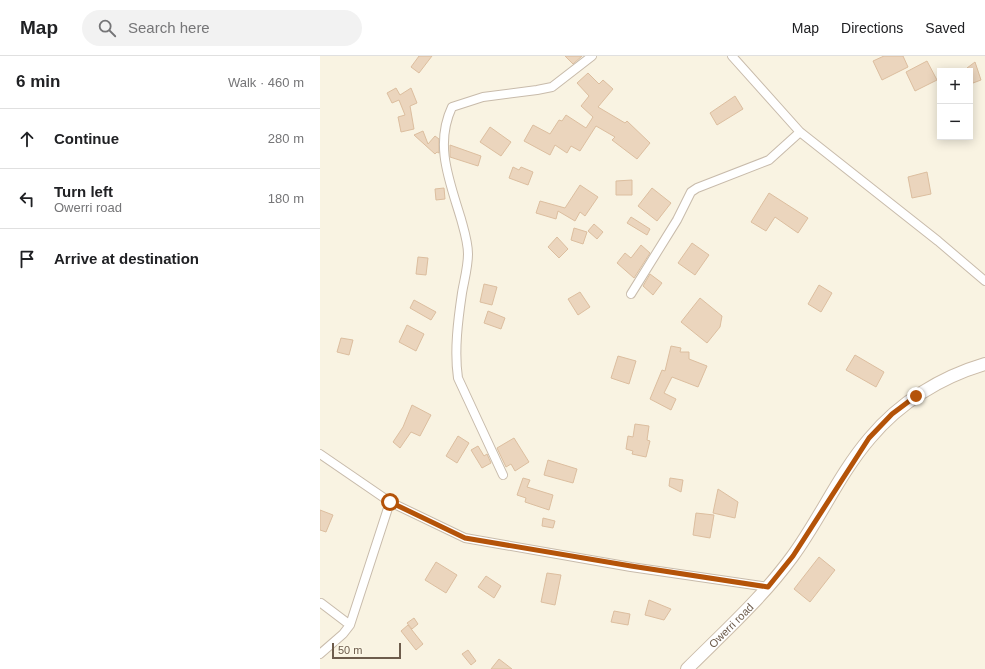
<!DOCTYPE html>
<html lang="en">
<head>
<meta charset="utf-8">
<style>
  :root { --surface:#fff; --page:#f2f2f2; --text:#202124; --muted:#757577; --line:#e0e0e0 }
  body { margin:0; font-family:Arial,sans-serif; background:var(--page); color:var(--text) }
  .controls { position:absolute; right:12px; top:12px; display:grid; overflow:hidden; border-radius:0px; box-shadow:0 2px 10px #0003 }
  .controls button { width:36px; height:36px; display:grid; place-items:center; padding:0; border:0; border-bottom:1px solid var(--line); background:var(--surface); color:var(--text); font:20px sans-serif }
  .scale { position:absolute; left:12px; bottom:10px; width:69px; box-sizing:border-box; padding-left:4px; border:2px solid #6d5c4c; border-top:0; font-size:11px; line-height:14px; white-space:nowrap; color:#6d5c4c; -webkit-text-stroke:3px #fcf7e7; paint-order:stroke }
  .stop { position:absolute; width:12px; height:12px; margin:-9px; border:3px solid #b45309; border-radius:50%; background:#fff }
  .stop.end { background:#b45309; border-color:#fff; box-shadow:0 1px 4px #0008 }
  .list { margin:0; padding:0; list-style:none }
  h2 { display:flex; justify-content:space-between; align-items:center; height:52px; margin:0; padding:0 16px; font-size:17px }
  h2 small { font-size:13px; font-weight:400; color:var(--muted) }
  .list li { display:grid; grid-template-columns:26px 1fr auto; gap:12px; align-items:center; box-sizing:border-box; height:60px; padding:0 16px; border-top:1px solid var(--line) }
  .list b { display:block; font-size:15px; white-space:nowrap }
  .list p { margin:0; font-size:13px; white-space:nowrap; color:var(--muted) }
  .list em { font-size:13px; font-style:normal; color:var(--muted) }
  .icon { flex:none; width:22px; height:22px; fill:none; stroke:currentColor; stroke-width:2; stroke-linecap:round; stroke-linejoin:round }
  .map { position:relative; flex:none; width:665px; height:613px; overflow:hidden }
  header { display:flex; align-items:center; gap:24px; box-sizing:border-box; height:56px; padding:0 20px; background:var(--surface); border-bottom:1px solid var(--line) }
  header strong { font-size:19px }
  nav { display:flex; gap:22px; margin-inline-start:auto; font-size:14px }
  .search { width:280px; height:36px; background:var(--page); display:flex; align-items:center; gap:10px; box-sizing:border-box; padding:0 14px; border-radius:22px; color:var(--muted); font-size:15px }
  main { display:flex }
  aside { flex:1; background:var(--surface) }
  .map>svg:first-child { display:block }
  .building { fill:#ebd5bd; stroke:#dcbe9f }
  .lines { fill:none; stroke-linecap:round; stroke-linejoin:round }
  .street-casing { stroke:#c8bbab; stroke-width:10 }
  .secondary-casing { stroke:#cbbca9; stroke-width:14 }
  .street { stroke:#fff; stroke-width:8 }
  .secondary { stroke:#fff; stroke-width:12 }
  .route { stroke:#b45309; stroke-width:5 }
  .labels { text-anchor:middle; stroke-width:3.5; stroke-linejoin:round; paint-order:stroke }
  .street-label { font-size:11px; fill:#6d5c4c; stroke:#fcf7e7 }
</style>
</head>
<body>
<header>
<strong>Map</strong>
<div class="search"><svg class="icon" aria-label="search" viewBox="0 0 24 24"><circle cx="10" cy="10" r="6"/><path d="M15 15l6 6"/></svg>Search here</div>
<nav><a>Map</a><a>Directions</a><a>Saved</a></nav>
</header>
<main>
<aside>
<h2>6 min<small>Walk · 460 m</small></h2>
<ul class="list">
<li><svg class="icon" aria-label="ahead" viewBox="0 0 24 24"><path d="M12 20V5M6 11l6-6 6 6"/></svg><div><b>Continue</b></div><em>280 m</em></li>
<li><svg class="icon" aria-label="left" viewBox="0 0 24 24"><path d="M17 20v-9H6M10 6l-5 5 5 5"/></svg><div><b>Turn left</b><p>Owerri road</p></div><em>180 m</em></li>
<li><svg class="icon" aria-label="arrive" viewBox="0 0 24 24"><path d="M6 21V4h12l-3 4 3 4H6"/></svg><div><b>Arrive at destination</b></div></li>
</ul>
</aside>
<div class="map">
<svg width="665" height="613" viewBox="0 0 665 613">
  <rect width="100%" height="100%" fill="#f9f3e2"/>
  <!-- building -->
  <path class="building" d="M 99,0 L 112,0 L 99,17 L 91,11 Z
    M 245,0 L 262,0 L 253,8 Z
    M 564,0 L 583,0 L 588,11 L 562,24 L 553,5 Z
    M 607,5 L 617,24 L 595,35 L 586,16 Z
    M 655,6 L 661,24 L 653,27 L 650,15 L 647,12 Z
    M 268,17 L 279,28 L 283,24 L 293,33 L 278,51 L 305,67 L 307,65 L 330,87 L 317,103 L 292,84 L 295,81 L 276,70 L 260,95 L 251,90 L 247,97 L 235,89 L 230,99 L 204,85 L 213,69 L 230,78 L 239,64 L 242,65 L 246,59 L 266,72 L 273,61 L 261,50 L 269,40 L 257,27 Z
    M 76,32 L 80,39 L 91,32 L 97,47 L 90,50 L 94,73 L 81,76 L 78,61 L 85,59 L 79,44 L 72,47 L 67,37 Z
    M 415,40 L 423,53 L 397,69 L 390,57 Z
    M 170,71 L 191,86 L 181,100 L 160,86 Z
    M 103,75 L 108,88 L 115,80 L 119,83 L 119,97 L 117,96 L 115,98 L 94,79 Z
    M 130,89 L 161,100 L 158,110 L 130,101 Z
    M 193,111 L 199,114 L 201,111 L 213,116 L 208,129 L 189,122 Z
    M 607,116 L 611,138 L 592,142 L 588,121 Z
    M 312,124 L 312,139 L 296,139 L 296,125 Z
    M 260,129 L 278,141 L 265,160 L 260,156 L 255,165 L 238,155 L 236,163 L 216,157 L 220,145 L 245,152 Z
    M 124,132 L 125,143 L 116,144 L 115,133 Z
    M 332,132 L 351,147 L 337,165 L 318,150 Z
    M 449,137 L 488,162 L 478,177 L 455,161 L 446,175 L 431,166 Z
    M 311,161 L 330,173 L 327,179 L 307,167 Z
    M 274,168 L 283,176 L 277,183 L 268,175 Z
    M 254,172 L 267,176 L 263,188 L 251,184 Z
    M 237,181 L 248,193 L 239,202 L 228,191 Z
    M 372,187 L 389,199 L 375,219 L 358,207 Z
    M 321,189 L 330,197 L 314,222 L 297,207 L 305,197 L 311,202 Z
    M 98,201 L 108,202 L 106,219 L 96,218 Z
    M 330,218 L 342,227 L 333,239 L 323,230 Z
    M 164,228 L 177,231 L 172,249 L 160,246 Z
    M 499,229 L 512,237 L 501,256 L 488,248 Z
    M 260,236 L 270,251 L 258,259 L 248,243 Z
    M 380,242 L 402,260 L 400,271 L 387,287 L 361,266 Z
    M 94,244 L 116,256 L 111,264 L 90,252 Z
    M 168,255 L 185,262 L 181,273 L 164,267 Z
    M 87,269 L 104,278 L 96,295 L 79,286 Z
    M 21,282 L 33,284 L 29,299 L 17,296 Z
    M 351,290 L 361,292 L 360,296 L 369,296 L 369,303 L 387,310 L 378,331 L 352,321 L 344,337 L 356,343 L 351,354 L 330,343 L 342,314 L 345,315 Z
    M 535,299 L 564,316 L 556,331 L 526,314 Z
    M 298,300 L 316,305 L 309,328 L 291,322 Z
    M 92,349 L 111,359 L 100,380 L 91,376 L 80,392 L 73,386 L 83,371 Z
    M 315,368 L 329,370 L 327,384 L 330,385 L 326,401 L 312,398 L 313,395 L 306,393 L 308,380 L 313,381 Z
    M 138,380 L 149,387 L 137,407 L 126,400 Z
    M 194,382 L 209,406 L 195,415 L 191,408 L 186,411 L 177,392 Z
    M 158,390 L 164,400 L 167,398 L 171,407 L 162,412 L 151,394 Z
    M 228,404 L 257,413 L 253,427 L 224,419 Z
    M 203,422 L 210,424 L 207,431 L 233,439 L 229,454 L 205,446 L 206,442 L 197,439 Z
    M 350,422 L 363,424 L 361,436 L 349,430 Z
    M 398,433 L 418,446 L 415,462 L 393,457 Z
    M 0,454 L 13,459 L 6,476 L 0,474 Z
    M 376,457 L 394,459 L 390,482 L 373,479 Z
    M 223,462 L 235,465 L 233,472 L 222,470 Z
    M 499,501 L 515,514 L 490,546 L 474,533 Z
    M 116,506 L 137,519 L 126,537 L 105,524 Z
    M 227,517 L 241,519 L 235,549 L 221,546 Z
    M 166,520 L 181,530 L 174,542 L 158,531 Z
    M 329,544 L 351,553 L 344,564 L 325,559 Z
    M 294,555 L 310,558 L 308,569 L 291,566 Z
    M 94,562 L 98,568 L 92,573 L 87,567 Z
    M 88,569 L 103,588 L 96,594 L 81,575 Z
    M 148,594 L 156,605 L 151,609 L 142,598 Z
    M 179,603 L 192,613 L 171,613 Z"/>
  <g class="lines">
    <defs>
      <path id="street" d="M 412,0 L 480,76 L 618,185 L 665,225
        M 311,238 L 357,164 L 371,136 L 377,132 L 449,104 L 480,76
        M 0,398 L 70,446 L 145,482 L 311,511 L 448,531
        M 183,419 L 138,322 C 134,295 138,264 142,237 C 144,225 148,211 148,198 C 148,186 144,174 141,163 C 130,126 114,89 132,51 L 163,41 L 217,34 L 232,31 L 272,0
        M 1,547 L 30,569
        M 0,598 L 23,578 L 30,569 L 70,446"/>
      <g id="secondary">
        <path id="s1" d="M 367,613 C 403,577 442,542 472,501 C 500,463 519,418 550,382 C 580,346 621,321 665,308"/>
      </g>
    </defs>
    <!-- street casing -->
    <use href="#street" class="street-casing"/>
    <!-- secondary casing -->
    <use href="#secondary" class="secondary-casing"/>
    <!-- street -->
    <use href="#street" class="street"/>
    <!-- secondary -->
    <use href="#secondary" class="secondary"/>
  </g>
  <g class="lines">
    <!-- route -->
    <path class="route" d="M 70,446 L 145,482 L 311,510 L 448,531 L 473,500 L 549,382 L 572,358 L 596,340"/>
  </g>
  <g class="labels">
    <!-- street labels -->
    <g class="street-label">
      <text dy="4" stroke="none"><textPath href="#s1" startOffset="62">Owerri road</textPath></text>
    </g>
  </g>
</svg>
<div class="controls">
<button>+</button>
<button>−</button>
</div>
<div class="scale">50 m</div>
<div class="stop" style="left:70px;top:446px"></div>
<div class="stop end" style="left:596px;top:340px"></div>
</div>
</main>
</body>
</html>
